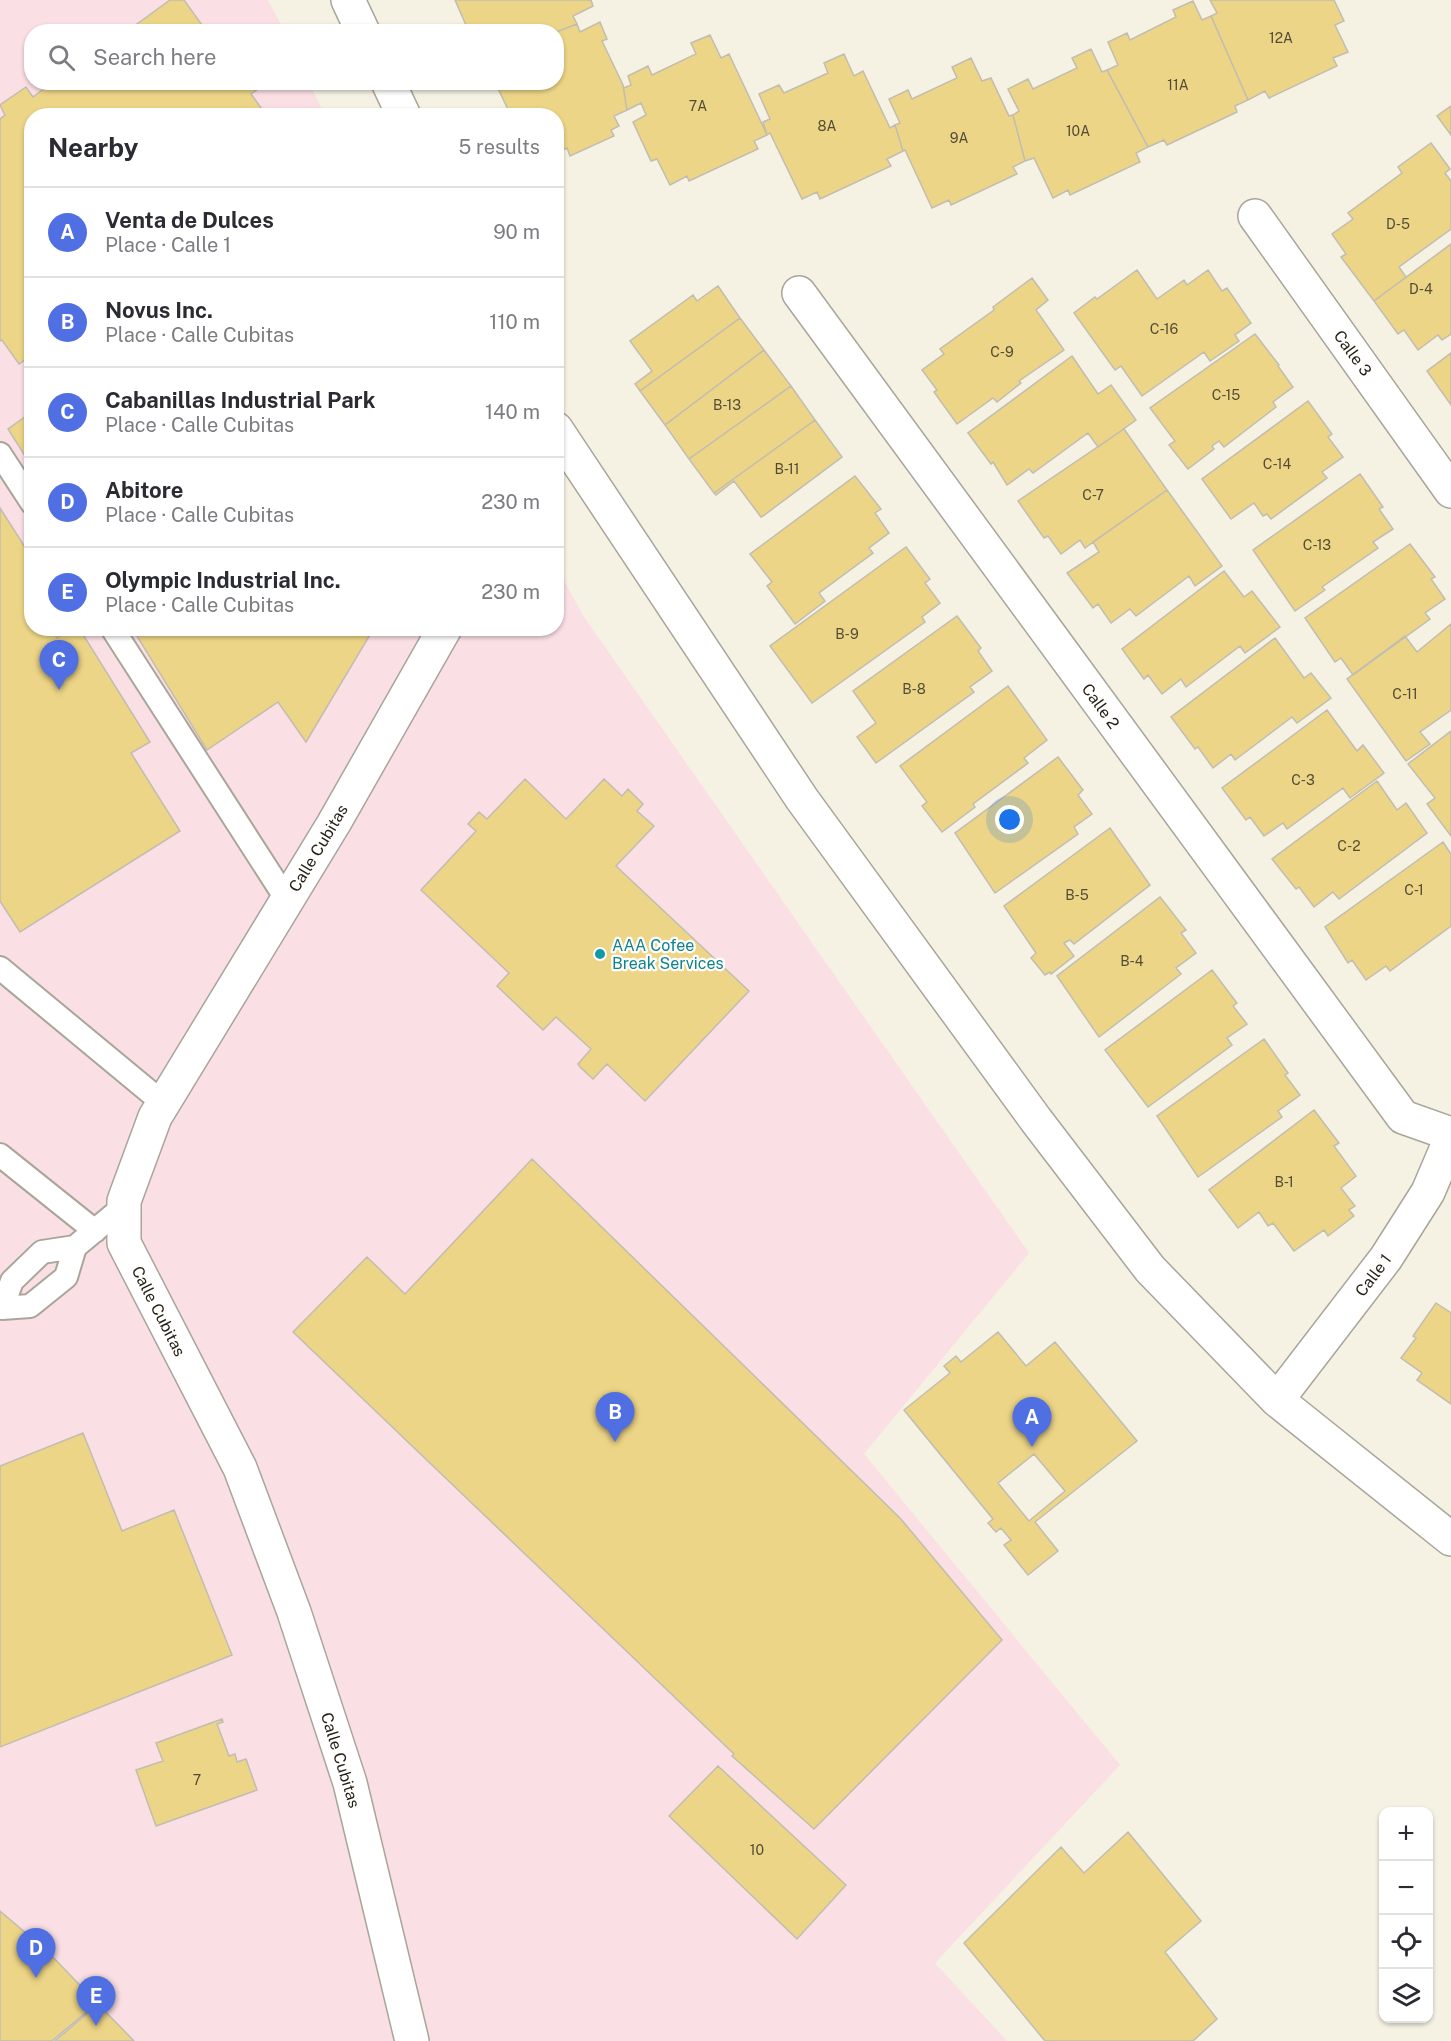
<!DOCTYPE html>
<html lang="en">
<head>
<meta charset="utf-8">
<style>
  :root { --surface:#fff; --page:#f7f7f7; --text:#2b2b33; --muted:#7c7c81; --line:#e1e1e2; --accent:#4f6fe3 }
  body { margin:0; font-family:"Public Sans",sans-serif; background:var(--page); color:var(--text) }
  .controls { position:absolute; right:18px; bottom:18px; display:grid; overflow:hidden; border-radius:12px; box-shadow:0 2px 4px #0004 }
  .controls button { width:54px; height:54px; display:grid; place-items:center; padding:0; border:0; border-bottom:2px solid var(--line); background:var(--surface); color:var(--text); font:30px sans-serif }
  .you { position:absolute; left:1010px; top:820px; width:21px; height:21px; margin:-15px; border:4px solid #fff; border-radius:50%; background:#1a73e8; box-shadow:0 0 0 9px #1a73e833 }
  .badge { display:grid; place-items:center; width:39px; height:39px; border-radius:50%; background:var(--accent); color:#fff; font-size:20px; font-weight:700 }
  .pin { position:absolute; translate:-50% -50px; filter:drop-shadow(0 2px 3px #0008) }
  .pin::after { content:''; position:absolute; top:32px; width:21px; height:18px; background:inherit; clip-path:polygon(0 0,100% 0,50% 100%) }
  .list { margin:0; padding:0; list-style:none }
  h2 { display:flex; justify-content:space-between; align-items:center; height:78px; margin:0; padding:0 24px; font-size:26px }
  h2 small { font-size:20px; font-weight:400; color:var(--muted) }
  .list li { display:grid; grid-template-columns:39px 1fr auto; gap:18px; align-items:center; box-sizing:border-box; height:90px; padding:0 24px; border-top:2px solid var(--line) }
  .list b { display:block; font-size:22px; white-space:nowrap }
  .list p { margin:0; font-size:20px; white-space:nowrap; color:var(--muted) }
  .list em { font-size:20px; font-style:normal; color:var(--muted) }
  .icon { flex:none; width:33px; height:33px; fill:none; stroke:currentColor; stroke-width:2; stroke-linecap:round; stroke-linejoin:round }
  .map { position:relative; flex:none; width:1451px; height:2041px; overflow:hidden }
  .search { position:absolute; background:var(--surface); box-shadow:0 2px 4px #0004; left:24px; top:24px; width:540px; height:66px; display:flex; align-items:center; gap:15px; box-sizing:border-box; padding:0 21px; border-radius:24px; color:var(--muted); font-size:22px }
  .panel { position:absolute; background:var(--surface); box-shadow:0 2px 4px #0004; left:24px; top:108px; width:540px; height:528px; border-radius:24px }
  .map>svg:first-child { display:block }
  .industrial { fill:#fadfe4 }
  .building { fill:#edd587; stroke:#c1bdb0; stroke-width:1.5; fill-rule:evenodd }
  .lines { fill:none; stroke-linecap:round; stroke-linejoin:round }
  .lane-casing { stroke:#a9a599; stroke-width:26 }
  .street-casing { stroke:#a9a599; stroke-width:36 }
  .lane { stroke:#fff; stroke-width:22 }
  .street { stroke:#fff; stroke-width:33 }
  .culture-dot { fill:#0f9aa8; stroke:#fffefb; stroke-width:2 }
  .labels { text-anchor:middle; stroke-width:4.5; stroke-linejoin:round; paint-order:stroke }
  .number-label { font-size:14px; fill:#534c35 }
  .street-label { font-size:16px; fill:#201e1a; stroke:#fffefb }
  .culture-label { font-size:16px; fill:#0d838f; stroke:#fffefb; text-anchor:start }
</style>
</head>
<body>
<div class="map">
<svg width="1451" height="2041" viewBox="0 0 1451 2041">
  <rect width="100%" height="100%" fill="#f5f1e3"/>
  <!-- industrial -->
  <path class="industrial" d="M 0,0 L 268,0 L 284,31 L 32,32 L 32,82 L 309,83 L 325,115 L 32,116 L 32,628 L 556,628 L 557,568 L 584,617 L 1029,1253 L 864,1454 L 1120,1765 L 935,1963 L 1007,2041 L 0,2041 Z"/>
  <!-- building -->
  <path class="building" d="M 170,0 L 184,0 L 207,32 L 126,32 Z
    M 455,0 L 591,0 L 593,6 L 573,16 L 577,24 L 556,32 L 469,32 Z
    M 1210,0 L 1334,0 L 1344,21 L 1335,25 L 1348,52 L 1333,58 L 1337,66 L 1269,98 L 1265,91 L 1248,100 L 1211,16 L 1217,13 Z
    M 1193,1 L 1202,20 L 1211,16 L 1248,100 L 1235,106 L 1237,112 L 1167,145 L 1164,140 L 1148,147 L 1107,70 L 1118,65 L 1108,42 L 1127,33 L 1130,40 L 1176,17 L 1173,10 Z
    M 600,22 L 607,39 L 602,41 L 623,85 L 627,110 L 614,116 L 619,126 L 611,130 L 614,136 L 570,156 L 567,148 L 556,153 L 556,116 L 511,116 L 495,82 L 556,82 L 556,32 L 577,24 L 580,32 Z
    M 710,35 L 721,58 L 729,54 L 767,135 L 754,141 L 758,149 L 689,181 L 687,176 L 670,185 L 657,159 L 651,161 L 633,122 L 646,115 L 641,103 L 627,110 L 623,85 L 624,88 L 631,85 L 628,76 L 648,66 L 652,75 L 696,54 L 691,43 Z
    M 1091,49 L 1102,72 L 1107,70 L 1148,147 L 1136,153 L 1140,162 L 1070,195 L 1068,190 L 1053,198 L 1034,158 L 1025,161 L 1013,115 L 1019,111 L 1008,89 L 1028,79 L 1033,89 L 1077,68 L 1072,58 Z
    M 844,54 L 854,76 L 863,71 L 890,128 L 895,125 L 903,151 L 887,159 L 891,166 L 820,199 L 817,192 L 802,199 L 770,133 L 767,135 L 763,122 L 770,119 L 759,94 L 779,85 L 784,93 L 828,73 L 824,63 Z
    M 971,58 L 982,81 L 991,78 L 1009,116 L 1013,115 L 1025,161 L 1013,167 L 1017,174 L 951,205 L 949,200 L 932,208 L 905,150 L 903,151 L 895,125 L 900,123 L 889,99 L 908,90 L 912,99 L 957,78 L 952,67 Z
    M 53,82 L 253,82 L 258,89 L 251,94 L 267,116 L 32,116 L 32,355 L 19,364 L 2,340 L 0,341 L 0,119 L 5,115 L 0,105 L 26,87 L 33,97 Z
    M 1451,106 L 1451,135 L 1437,116 Z
    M 1431,143 L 1450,169 L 1445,173 L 1451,181 L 1451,229 L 1399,267 L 1406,277 L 1374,301 L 1341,257 L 1346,254 L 1332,234 L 1353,219 L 1348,213 L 1402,173 L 1398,167 Z
    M 1451,244 L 1451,334 L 1442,340 L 1438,335 L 1418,350 L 1404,330 L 1398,334 L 1374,301 Z
    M 1137,270 L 1157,299 L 1184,280 L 1187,285 L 1208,270 L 1222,291 L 1227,288 L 1251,323 L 1235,335 L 1239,341 L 1210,361 L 1204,352 L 1142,396 L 1121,366 L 1115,370 L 1074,313 L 1095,297 L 1097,299 Z
    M 1032,278 L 1048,300 L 1036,310 L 1064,350 L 1019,381 L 1021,383 L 997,402 L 993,398 L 957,424 L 934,392 L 937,390 L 922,370 L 944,354 L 940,349 L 994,310 L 993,307 Z
    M 718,286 L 740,318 L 640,391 L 635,384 L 652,371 L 630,341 L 693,295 L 697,301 Z
    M 740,318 L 764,350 L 665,425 L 640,391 Z
    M 1255,334 L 1279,365 L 1278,366 L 1293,387 L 1273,402 L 1276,407 L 1224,447 L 1219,441 L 1212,446 L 1214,449 L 1188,469 L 1169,445 L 1175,441 L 1150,408 Z
    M 764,350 L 791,386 L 689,459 L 665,425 Z
    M 1451,353 L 1451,405 L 1427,371 Z
    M 1072,356 L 1098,394 L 1111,385 L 1136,420 L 1098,447 L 1088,433 L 1033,473 L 1029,469 L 1007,485 L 993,462 L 991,464 L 968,433 Z
    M 791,386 L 815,420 L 714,493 L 689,459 Z
    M 1308,401 L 1332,434 L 1328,437 L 1343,457 L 1322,472 L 1327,478 L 1271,519 L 1267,514 L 1263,516 L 1254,503 L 1231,519 L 1202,479 Z
    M 32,412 L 32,467 L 8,429 Z
    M 815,420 L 842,457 L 763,516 L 761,517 L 734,481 L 716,495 L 714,493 Z
    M 1124,429 L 1167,490 L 1085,548 L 1080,540 L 1061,554 L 1048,536 L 1044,538 L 1018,501 Z
    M 1360,474 L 1383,507 L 1379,509 L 1393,529 L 1373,542 L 1378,548 L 1322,587 L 1325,590 L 1295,611 L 1253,550 Z
    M 855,476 L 881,509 L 875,513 L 889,533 L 869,548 L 873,553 L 819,593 L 825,601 L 795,624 L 767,586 L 772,582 L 750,554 Z
    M 1167,490 L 1222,566 L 1195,586 L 1189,576 L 1136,616 L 1130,609 L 1111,623 L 1098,604 L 1093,608 L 1067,573 L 1099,552 L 1093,542 Z
    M 0,508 L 32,558 L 32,590 L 28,592 L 32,598 L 32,628 L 51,628 L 57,638 L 72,628 L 79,628 L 150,742 L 131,753 L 180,831 L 20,932 L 0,901 Z
    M 1410,544 L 1435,577 L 1431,579 L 1445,599 L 1425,613 L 1430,619 L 1353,675 L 1341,658 L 1335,662 L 1305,618 Z
    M 906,547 L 930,579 L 925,583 L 940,603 L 922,617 L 925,622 L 812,703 L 770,646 Z
    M 1224,571 L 1244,597 L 1252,591 L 1280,627 L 1245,653 L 1240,646 L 1186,687 L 1181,679 L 1162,694 L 1148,675 L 1144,679 L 1122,649 Z
    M 957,616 L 981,648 L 978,651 L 992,671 L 970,687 L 974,692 L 876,763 L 857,737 L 876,723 L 853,691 Z
    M 1451,624 L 1451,710 L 1420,732 L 1430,744 L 1406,761 L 1347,679 L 1405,636 L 1417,652 Z
    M 132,628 L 374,628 L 306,742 L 278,702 L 207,750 Z
    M 1275,638 L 1304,678 L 1311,673 L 1331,698 L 1297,723 L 1292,717 L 1235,760 L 1231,754 L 1213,768 L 1198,747 L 1195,749 L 1171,717 Z
    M 1008,686 L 1047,740 L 1024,758 L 1028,763 L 973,804 L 975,807 L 942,832 L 922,806 L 927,802 L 900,766 Z
    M 1327,710 L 1357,751 L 1363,745 L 1384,773 L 1350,798 L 1343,788 L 1287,829 L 1283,823 L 1264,836 L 1250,817 L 1246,820 L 1222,788 Z
    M 1451,731 L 1451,836 L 1427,804 L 1435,798 L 1408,764 Z
    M 1058,757 L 1083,790 L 1078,795 L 1092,814 L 1074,827 L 1078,834 L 995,893 L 955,833 Z
    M 525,779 L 566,819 L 604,779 L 622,796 L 628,789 L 643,804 L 637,811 L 654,826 L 616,866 L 749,991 L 645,1101 L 607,1064 L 593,1079 L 580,1067 L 578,1064 L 591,1049 L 556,1017 L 543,1030 L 497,986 L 509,973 L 421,890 L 476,831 L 468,824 L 479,812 L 487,819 Z
    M 1377,781 L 1397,810 L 1406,803 L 1427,833 L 1339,899 L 1333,892 L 1314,907 L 1299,887 L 1296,889 L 1272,859 Z
    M 1110,828 L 1150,885 L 1074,944 L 1070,940 L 1064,943 L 1074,956 L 1051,974 L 1050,972 L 1045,975 L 1031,958 L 1036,953 L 1004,906 Z
    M 1443,842 L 1451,854 L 1451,926 L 1390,971 L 1386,966 L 1366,980 L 1352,960 L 1348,963 L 1325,927 Z
    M 1160,897 L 1186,930 L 1181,933 L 1196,953 L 1176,968 L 1181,974 L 1099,1037 L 1057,976 Z
    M 1212,970 L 1237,1003 L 1233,1006 L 1247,1024 L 1227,1038 L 1232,1045 L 1148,1107 L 1105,1050 Z
    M 1264,1039 L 1288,1073 L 1285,1075 L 1300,1095 L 1278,1111 L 1282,1117 L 1198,1177 L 1157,1116 Z
    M 1314,1110 L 1339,1143 L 1334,1146 L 1356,1176 L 1341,1188 L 1355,1206 L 1349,1210 L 1354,1216 L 1328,1236 L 1324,1230 L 1294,1251 L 1273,1223 L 1268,1226 L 1259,1212 L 1238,1228 L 1209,1190 Z
    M 532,1159 L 900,1518 L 1002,1640 L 814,1829 L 732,1756 L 734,1754 L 293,1332 L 367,1257 L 405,1294 Z
    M 1436,1303 L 1451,1313 L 1451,1404 L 1417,1380 L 1422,1373 L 1401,1358 L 1416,1338 L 1413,1336 Z
    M 998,1332 L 1026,1366 L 1055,1342 L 1137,1441 L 1035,1522 L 1058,1551 L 1028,1575 L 1004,1545 L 1011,1540 L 1001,1528 L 996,1532 L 988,1523 L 993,1519 L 904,1410 L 950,1373 L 944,1366 L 956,1356 L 961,1362 ZM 1034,1454 L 1065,1491 L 1029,1521 L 998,1483 Z
    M 83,1433 L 122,1531 L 174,1510 L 232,1655 L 0,1747 L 0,1466 Z
    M 222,1719 L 223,1722 L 217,1724 L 229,1756 L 235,1754 L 237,1762 L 246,1759 L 257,1790 L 156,1826 L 136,1770 L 163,1761 L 156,1743 Z
    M 718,1766 L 846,1885 L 797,1939 L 669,1816 Z
    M 1128,1832 L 1201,1921 L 1165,1952 L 1217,2019 L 1193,2041 L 1045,2041 L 964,1943 L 1061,1847 L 1084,1873 Z
    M 0,1911 L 48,1952 L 97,2003 L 52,2041 L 0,2041 Z
    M 98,2004 L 134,2041 L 55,2041 Z"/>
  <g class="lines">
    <defs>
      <path id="lane" d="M 0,454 L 32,503
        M 112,628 L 287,900
        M 0,968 L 163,1103
        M 0,1155 L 95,1231
        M 75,1247 L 66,1277 L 30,1306 L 2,1308 L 12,1281 L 42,1252 L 75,1247 L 123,1207"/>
      <path id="street" d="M 348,0 L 363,32
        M 388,82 L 404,116
        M 1255,216 L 1451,491
        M 799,293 L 1403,1117 L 1451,1134
        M 556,429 L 802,799 L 1036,1120 L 1150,1269 L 1277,1400 L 1451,1539
        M 1277,1400 L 1386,1258 L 1428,1192 L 1451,1138
        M 412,2041 L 350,1783 L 294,1612 L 240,1468 L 124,1243 L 124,1201 L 155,1117 L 334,823 L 445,628"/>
    </defs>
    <!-- lane casing -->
    <use href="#lane" class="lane-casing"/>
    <!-- street casing -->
    <use href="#street" class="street-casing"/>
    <!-- lane -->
    <use href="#lane" class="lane"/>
    <!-- street -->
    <use href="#street" class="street"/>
  </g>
  <!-- markers -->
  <circle class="culture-dot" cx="600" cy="954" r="6"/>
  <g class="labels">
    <!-- number labels -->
    <g class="number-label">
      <text x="1281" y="43">12A</text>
      <text x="1178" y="90">11A</text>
      <text x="698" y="111">7A</text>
      <text x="827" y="131">8A</text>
      <text x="1078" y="136">10A</text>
      <text x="959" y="143">9A</text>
      <text x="1398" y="229">D-5</text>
      <text x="1421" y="294">D-4</text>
      <text x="1164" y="334">C-16</text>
      <text x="1002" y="357">C-9</text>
      <text x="1226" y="400">C-15</text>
      <text x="727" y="410">B-13</text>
      <text x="1277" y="469">C-14</text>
      <text x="787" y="474">B-11</text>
      <text x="1093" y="500">C-7</text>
      <text x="1317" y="550">C-13</text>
      <text x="847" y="639">B-9</text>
      <text x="914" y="694">B-8</text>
      <text x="1405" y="699">C-11</text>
      <text x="1303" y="785">C-3</text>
      <text x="1349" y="851">C-2</text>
      <text x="1414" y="895">C-1</text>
      <text x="1077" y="900">B-5</text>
      <text x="1132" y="966">B-4</text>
      <text x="1284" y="1187">B-1</text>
      <text x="197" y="1785">7</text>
      <text x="757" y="1855">10</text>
    </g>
    <!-- street labels -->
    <g class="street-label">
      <text transform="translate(1353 353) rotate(54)" y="6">Calle 3</text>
      <text transform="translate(1101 706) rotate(54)" y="6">Calle 2</text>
      <text transform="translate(318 848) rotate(-59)" y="6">Calle Cubitas</text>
      <text transform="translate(1373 1275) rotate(-53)" y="6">Calle 1</text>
      <text transform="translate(159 1311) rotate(63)" y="6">Calle Cubitas</text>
      <text transform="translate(341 1760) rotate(73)" y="6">Calle Cubitas</text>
    </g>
    <!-- culture labels -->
    <g class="culture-label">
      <text x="612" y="951">AAA Cofee<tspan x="612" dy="18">Break Services</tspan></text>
    </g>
  </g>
</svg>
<div class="controls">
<button>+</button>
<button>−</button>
<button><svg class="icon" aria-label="locate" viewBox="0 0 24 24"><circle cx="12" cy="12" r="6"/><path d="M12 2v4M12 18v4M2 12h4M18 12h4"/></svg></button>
<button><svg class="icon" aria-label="layers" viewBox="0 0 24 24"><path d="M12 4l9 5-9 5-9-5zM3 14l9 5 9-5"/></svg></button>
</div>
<div class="you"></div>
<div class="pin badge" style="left:1032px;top:1447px">A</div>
<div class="pin badge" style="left:615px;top:1442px">B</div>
<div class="pin badge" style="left:59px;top:690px">C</div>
<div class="pin badge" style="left:36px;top:1978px">D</div>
<div class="pin badge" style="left:96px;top:2026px">E</div>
<div class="search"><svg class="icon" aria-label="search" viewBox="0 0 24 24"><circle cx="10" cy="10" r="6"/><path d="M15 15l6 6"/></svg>Search here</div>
<section class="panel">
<h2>Nearby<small>5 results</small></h2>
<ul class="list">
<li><span class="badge">A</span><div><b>Venta de Dulces</b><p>Place · Calle 1</p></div><em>90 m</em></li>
<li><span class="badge">B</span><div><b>Novus Inc.</b><p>Place · Calle Cubitas</p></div><em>110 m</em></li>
<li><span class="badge">C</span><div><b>Cabanillas Industrial Park</b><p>Place · Calle Cubitas</p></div><em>140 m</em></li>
<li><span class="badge">D</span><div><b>Abitore</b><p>Place · Calle Cubitas</p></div><em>230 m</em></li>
<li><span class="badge">E</span><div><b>Olympic Industrial Inc.</b><p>Place · Calle Cubitas</p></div><em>230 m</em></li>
</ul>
</section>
</div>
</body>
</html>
